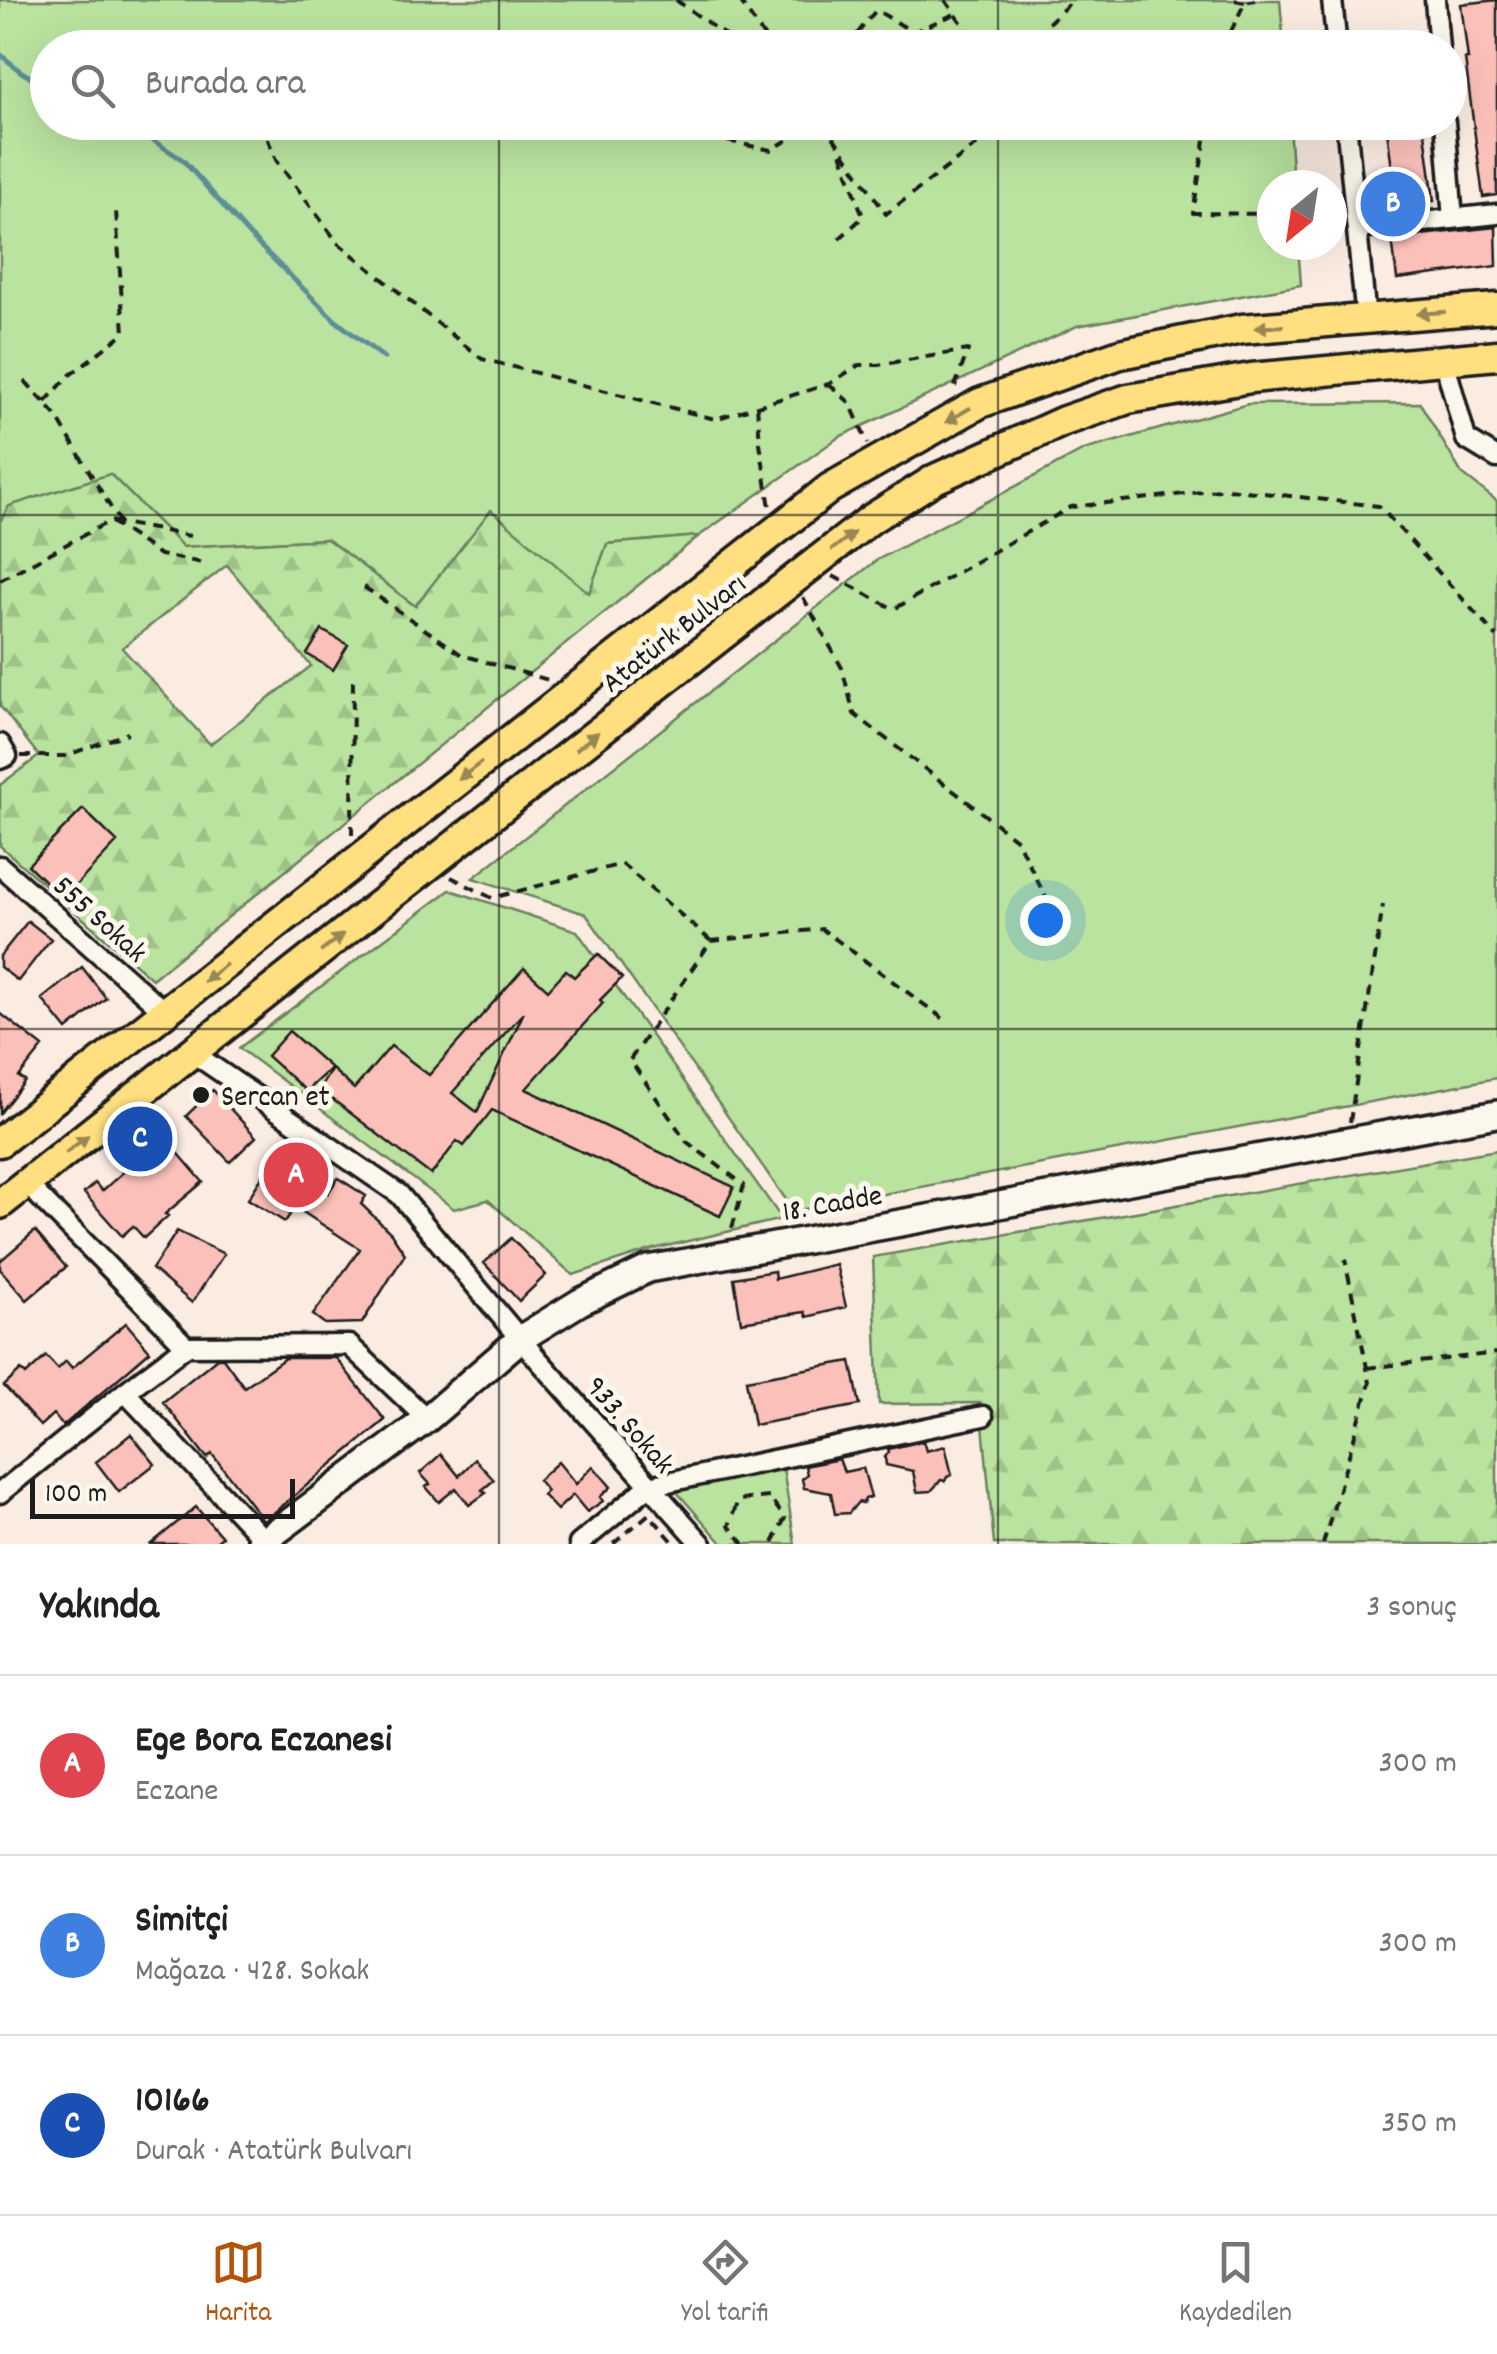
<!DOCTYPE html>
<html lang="tr">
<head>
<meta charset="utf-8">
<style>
  :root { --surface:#fff; --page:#f6f6f6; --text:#202124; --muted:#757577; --line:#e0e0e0; --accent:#b45309 }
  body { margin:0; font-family:Dekko,sans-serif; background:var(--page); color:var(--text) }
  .compass { position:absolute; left:1257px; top:170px; width:90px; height:90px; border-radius:50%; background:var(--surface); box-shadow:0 10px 40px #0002; rotate:210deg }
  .scale { position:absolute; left:30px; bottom:25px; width:265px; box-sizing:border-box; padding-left:10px; border:5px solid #1c1c1c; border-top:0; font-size:28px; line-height:35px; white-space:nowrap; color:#1c1c1c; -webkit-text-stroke:8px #fbf7ec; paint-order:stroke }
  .you { position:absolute; left:1045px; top:920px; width:35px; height:35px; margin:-25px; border:8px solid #fff; border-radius:50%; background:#1a73e8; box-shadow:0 0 0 15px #1a73e833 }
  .badge { display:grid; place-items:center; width:65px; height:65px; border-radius:50%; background:var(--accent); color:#fff; font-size:32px; font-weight:700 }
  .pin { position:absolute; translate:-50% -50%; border:5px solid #fff; box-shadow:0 2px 10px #0006 }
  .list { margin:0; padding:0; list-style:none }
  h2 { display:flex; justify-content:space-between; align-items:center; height:130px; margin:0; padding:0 40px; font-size:42px }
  h2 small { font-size:32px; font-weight:400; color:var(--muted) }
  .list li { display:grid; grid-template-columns:65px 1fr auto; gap:30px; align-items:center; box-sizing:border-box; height:180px; padding:0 40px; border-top:2px solid var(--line) }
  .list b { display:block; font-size:38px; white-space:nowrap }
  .list p { margin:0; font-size:32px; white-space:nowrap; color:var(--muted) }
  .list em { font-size:32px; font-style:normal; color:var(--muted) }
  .icon { flex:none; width:55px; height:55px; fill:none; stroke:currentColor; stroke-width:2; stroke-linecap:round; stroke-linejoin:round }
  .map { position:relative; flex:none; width:1497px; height:1544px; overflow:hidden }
  .search { position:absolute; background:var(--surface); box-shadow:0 10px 40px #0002; left:30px; right:30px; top:30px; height:110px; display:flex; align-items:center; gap:25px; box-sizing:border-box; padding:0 35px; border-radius:55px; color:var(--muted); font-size:38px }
  .sheet { height:670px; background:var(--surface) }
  nav { display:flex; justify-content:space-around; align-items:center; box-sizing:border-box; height:140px; border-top:2px solid var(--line); background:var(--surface); font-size:28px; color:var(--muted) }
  nav a { display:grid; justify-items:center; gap:5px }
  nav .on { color:var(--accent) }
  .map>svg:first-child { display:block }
  .green { fill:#bae39f; stroke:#6b805e; stroke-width:2.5 }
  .forest { fill:url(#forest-firs); stroke:#6b805e; stroke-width:2.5; fill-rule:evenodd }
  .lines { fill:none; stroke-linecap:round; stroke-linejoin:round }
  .stream { stroke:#5f8e98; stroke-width:5 }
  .building { fill:#fcc0ba; stroke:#1c1c1c; stroke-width:2.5; fill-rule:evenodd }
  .street-casing { stroke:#1c1c1c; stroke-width:25 }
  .secondary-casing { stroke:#1c1c1c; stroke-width:32 }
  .primary-casing { stroke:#1c1c1c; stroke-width:35 }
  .path { stroke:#1c1c1c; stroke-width:4; stroke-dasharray:10 8; stroke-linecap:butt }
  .street { stroke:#fbf7ec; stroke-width:18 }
  .secondary { stroke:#fbf7ec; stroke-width:25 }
  .primary { stroke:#ffdf80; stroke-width:28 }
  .oneway { fill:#998753 }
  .grid { fill:none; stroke:#1c1c1c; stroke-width:2.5; stroke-opacity:0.55 }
  .poi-dot { fill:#1c1c1c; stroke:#fbf7ec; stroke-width:4 }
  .labels { text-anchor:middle; stroke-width:10; stroke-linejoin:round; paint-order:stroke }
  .street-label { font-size:30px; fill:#1c1c1c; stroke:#fbf7ec }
  .poi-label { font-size:30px; fill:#1c1c1c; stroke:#fbf7ec; text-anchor:start }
</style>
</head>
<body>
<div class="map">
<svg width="1497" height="1544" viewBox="0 0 1497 1544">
  <defs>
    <pattern id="forest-firs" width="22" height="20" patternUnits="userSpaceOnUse" patternTransform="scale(2.5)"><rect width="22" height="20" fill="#bae39f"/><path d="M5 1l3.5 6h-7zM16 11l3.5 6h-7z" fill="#9fc288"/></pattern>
  </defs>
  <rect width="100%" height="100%" fill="#fbece2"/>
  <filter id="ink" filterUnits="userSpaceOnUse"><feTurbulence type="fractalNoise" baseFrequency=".01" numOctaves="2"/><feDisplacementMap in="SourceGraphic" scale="20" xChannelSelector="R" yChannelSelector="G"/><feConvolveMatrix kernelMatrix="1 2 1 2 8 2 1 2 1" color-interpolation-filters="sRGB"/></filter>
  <g filter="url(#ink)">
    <!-- green -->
    <path class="green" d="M 0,0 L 1280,0 L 1284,47 L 48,48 L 48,122 L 1289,123 L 1293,185 L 1272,185 L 1272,245 L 1298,245 L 1301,285 L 1077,326 L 839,437 L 699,536 L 607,544 L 590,594 L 415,606 L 327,539 L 183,547 L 110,474 L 0,522 Z
      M 1420,403 L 1462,474 L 1497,501 L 1497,1078 L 794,1211 L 586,914 L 473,878 L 877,560 L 1084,450 L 1248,404 Z
      M 450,890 L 577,931 L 782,1219 L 654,1249 L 573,1275 L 488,1200 L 454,1209 L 239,1048 Z
      M 783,1468 L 795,1544 L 723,1544 L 676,1491 Z"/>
    <!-- forest -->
    <path class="forest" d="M 110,474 L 183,547 L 327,539 L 415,606 L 491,510 L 589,593 L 607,544 L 699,536 L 152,979 L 0,846 L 0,785 L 39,756 L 0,706 L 0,522 L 9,506 ZM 227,565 L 311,666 L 210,744 L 122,648 Z
      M 1497,1150 L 1497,1544 L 994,1544 L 981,1403 L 879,1404 L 873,1257 Z"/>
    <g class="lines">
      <!-- stream -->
      <path class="stream" d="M 0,54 L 20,71 L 48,88
        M 109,122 L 143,134 L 183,160 L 249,235 L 336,321 L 384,358"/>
    </g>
    <!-- building -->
    <path class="building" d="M 1497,0 L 1497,195 L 1483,197 L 1465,59 L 1468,59 L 1461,4 Z
      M 1424,125 L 1434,201 L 1397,206 L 1387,130 Z
      M 1496,227 L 1497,266 L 1397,279 L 1392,238 Z
      M 322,630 L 348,645 L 333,670 L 307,654 Z
      M 83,809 L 117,842 L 63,899 L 28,865 Z
      M 28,921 L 51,939 L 18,981 L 0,967 L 0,956 Z
      M 598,954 L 622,978 L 600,1000 L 603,1003 L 526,1089 L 734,1187 L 720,1216 L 492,1110 L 464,1146 L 457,1141 L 431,1175 L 319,1089 L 332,1069 L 354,1089 L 391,1046 L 429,1075 L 524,968 L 548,990 L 566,970 L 574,977 ZM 524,1012 L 477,1112 L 452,1093 Z
      M 82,967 L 106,998 L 67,1030 L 42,999 Z
      M 0,1013 L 43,1047 L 19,1077 L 25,1081 L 0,1113 Z
      M 289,1031 L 331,1068 L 306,1091 L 267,1056 Z
      M 213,1090 L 256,1137 L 230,1162 L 186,1116 Z
      M 162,1134 L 203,1182 L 165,1214 L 168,1216 L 144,1238 L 133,1226 L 122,1236 L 84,1193 L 95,1183 L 102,1191 L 137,1160 L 134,1157 Z
      M 274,1158 L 328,1193 L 338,1178 L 366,1196 L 361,1204 L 391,1233 L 405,1254 L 362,1323 L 325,1324 L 313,1315 L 360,1249 L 295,1207 L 285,1222 L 248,1199 Z
      M 35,1231 L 66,1267 L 27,1300 L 0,1269 L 0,1261 Z
      M 177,1231 L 224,1254 L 192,1303 L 152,1269 Z
      M 511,1238 L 546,1275 L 519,1301 L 484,1263 Z
      M 836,1264 L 846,1307 L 807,1317 L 805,1312 L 741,1322 L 734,1278 L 774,1271 L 775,1279 Z
      M 126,1323 L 150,1351 L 63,1426 L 53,1414 L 40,1426 L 4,1386 L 21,1370 L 26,1375 L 46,1356 L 58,1369 L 66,1361 L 72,1368 Z
      M 217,1358 L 223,1358 L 244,1387 L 285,1358 L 336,1358 L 385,1420 L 264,1521 L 212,1454 L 207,1458 L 163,1402 Z
      M 851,1361 L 860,1405 L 754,1425 L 746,1380 Z
      M 131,1434 L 155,1464 L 119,1492 L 96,1462 Z
      M 923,1441 L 926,1451 L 945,1446 L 952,1475 L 947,1477 L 945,1481 L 941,1480 L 931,1491 L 917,1492 L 913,1471 L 886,1465 L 885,1457 L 889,1452 L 888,1449 Z
      M 441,1454 L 459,1476 L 475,1459 L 494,1480 L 482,1490 L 486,1493 L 469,1505 L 456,1488 L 439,1502 L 426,1487 L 430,1484 L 420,1473 Z
      M 839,1459 L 844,1472 L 863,1468 L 871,1497 L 865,1499 L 863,1503 L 858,1502 L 849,1513 L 835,1514 L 831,1493 L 804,1488 L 802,1479 L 807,1474 L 805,1466 Z
      M 558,1462 L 576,1484 L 593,1466 L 611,1487 L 600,1497 L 603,1501 L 587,1512 L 573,1495 L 557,1510 L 543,1495 L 547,1491 L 538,1480 Z
      M 196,1507 L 222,1537 L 214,1544 L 151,1544 Z"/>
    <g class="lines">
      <defs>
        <path id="street" d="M 1332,0 L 1337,48
          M 1435,0 L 1439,48
          M 1346,122 L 1366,319
          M 1445,122 L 1453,219
          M 1358,229 L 1497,214
          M 1444,360 L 1466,439 L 1497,458
          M 0,744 L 7,756 L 0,759
          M 0,866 L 165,1012
          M 193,1053 L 399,1194 L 520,1339 L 702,1544
          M 26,1183 L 186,1346
          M 125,1392 L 268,1544
          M 0,1493 L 125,1392 L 186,1346 L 349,1345 L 427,1419
          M 579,1544 L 649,1486 L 983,1416"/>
        <path id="secondary" d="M 260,1544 L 427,1419 L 520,1339 L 580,1302 L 648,1269 L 1497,1114"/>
        <path id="primary" d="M 0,1142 L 830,488 L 980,403 L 1120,354 L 1242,329 L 1497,308
          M 0,1204 L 542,776 L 871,519 L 935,479 L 1064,421 L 1128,399 L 1251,378 L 1497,355"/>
      </defs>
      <!-- street casing -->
      <use href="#street" class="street-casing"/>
      <!-- secondary casing -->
      <use href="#secondary" class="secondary-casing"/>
      <!-- primary casing -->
      <use href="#primary" class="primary-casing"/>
      <!-- path -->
      <path class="path" d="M 676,0 L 743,48
        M 739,0 L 772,48
        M 945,0 L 980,48
        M 1235,0 L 1245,2
        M 846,48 L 876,10 L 913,32 L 955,14
        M 1022,48 L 1073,0
        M 1223,48 L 1245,2 L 1255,0
        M 261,122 L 276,160 L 338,243 L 482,359 L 715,419 L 829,384 L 859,365 L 878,365 L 968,350 L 953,392
        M 823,122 L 886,214 L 983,140 L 986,122
        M 1208,122 L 1193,213 L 1272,214
        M 692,134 L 771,150 L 818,122
        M 839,239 L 863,217 L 840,149
        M 25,381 L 55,414 L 120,523
        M 829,384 L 850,403 L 868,444
        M 45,402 L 70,375 L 124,333 L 116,211
        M 757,406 L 760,443 L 770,508
        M 111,521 L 190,536
        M 833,576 L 894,609 L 1071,507 L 1228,489 L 1379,506 L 1497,637
        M 0,580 L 110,521 L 160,555 L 203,563
        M 364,587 L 462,655 L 552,681
        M 803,597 L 842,668 L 854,714 L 1017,840 L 1055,916
        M 21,756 L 65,756 L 128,733
        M 352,835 L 353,674
        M 451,877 L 492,898 L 622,864 L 711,941 L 630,1060 L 687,1142 L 744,1185 L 731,1232
        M 711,941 L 822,929 L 945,1020
        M 1350,1122 L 1383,905
        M 1367,1368 L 1497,1353
        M 613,1544 L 649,1514 L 675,1544
        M 744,1544 L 729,1526 L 738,1500 L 769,1497 L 785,1518 L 773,1543 L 769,1544
        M 1323,1544 L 1370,1383 L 1345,1259"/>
      <!-- street -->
      <use href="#street" class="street"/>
      <!-- secondary -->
      <use href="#secondary" class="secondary"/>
      <!-- primary -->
      <use href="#primary" class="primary"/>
    </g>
    <!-- one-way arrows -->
    <defs><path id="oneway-solid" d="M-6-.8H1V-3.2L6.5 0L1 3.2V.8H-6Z" transform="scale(2.5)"/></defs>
    <g class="oneway">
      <use href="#oneway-solid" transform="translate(1431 313) rotate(175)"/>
      <use href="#oneway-solid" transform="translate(1269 327) rotate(176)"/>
      <use href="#oneway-solid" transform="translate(958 415) rotate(150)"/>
      <use href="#oneway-solid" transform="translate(843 541) rotate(-38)"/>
      <use href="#oneway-solid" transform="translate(587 741) rotate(-38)"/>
      <use href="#oneway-solid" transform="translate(470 771) rotate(142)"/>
      <use href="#oneway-solid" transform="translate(332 943) rotate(-38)"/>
      <use href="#oneway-solid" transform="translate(215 973) rotate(142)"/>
      <use href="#oneway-solid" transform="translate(77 1144) rotate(-38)"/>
    </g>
  </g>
  <!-- grid -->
  <path class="grid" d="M 499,0 L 499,48M 998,0 L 998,48M 499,122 L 499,1544M 998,122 L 998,1544M 0,515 L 1497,515M 0,1029 L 1497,1029"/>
  <!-- markers -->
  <circle class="poi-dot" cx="201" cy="1095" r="10"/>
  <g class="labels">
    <!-- street labels -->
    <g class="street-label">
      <text transform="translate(673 632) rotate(-38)" y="10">Atatürk Bulvarı</text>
      <text transform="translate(101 918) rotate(42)" y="10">555 Sokak</text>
      <text transform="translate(832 1202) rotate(-10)" y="10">18. Cadde</text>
      <text transform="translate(631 1424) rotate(49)" y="10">933. Sokak</text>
    </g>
    <!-- poi labels -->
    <g class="poi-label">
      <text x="221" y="1105">Sercan et</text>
    </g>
  </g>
</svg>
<svg class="compass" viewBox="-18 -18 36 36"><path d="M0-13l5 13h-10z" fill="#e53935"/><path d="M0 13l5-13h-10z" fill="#757577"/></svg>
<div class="scale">100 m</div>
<div class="you"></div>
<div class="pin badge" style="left:296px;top:1175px;background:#e0444e">A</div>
<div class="pin badge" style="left:1393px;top:204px;background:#3f7fe0">B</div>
<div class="pin badge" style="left:140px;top:1139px;background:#1a4fb4">C</div>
<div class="search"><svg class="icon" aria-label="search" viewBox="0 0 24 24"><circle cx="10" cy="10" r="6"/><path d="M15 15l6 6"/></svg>Burada ara</div>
</div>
<section class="sheet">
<h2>Yakında<small>3 sonuç</small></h2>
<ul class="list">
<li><span class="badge" style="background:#e0444e">A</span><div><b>Ege Bora Eczanesi</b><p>Eczane</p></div><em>300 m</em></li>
<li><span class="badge" style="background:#3f7fe0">B</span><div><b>Simitçi</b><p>Mağaza · 428. Sokak</p></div><em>300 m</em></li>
<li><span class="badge" style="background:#1a4fb4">C</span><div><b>10166</b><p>Durak · Atatürk Bulvarı</p></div><em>350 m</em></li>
</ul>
</section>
<nav>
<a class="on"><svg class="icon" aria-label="map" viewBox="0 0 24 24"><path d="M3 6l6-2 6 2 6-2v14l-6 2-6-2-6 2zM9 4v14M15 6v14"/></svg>Harita</a>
<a><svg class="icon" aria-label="directions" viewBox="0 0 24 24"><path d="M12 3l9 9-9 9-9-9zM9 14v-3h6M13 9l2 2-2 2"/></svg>Yol tarifi</a>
<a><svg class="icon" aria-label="saved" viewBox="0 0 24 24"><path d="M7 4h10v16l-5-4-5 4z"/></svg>Kaydedilen</a>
</nav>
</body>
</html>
